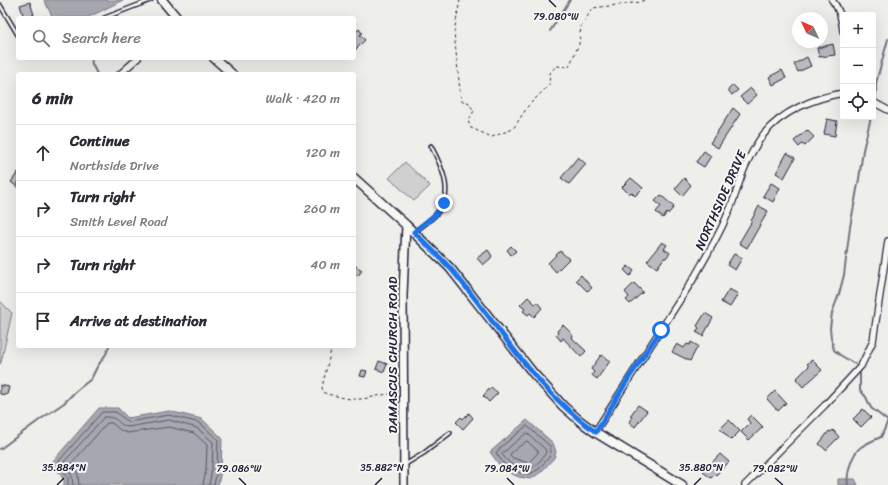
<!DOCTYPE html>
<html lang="en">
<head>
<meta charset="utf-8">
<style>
  :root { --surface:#fff; --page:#f2f2f3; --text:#2b2b33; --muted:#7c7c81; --line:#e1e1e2 }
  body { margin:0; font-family:Sriracha,sans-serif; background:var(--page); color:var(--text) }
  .controls { position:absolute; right:12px; top:12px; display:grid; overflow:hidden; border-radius:4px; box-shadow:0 4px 16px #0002 }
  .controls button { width:36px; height:36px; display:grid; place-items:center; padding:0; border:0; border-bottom:1px solid var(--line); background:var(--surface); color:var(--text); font:20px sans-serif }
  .compass { position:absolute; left:792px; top:12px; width:36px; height:36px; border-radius:50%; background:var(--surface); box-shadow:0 4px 16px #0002; rotate:314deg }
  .stop { position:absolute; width:12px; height:12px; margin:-9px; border:3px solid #1a73e8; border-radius:50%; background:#fff }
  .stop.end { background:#1a73e8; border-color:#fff; box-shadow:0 1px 4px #0008 }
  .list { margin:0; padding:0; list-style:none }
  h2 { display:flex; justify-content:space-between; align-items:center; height:52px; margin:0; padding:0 16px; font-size:17px }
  h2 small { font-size:13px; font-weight:400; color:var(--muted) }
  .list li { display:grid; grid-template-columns:26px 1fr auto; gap:12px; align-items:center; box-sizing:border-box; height:56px; padding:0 16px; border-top:1px solid var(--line) }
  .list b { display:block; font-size:15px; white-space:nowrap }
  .list p { margin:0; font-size:13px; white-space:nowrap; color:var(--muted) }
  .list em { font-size:13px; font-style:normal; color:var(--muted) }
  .icon { flex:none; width:22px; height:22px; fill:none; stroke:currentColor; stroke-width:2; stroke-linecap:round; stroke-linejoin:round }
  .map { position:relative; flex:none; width:888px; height:485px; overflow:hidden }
  .search { position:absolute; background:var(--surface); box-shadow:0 4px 16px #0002; left:16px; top:16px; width:340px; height:44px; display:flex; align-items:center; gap:10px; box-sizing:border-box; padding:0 14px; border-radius:4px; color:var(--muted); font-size:15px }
  .panel { position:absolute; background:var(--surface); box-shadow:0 4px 16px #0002; left:16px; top:72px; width:340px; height:276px; border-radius:4px }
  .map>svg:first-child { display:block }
  .green { fill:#d0d0d1; stroke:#797986 }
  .water { fill:#a7a7af; stroke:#727281 }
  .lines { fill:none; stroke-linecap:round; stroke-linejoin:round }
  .shore { stroke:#575769; stroke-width:1 }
  .stream { stroke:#727281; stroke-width:2 }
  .building { fill:#bbbbbf; stroke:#22223b }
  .service-casing { stroke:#22223b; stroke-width:5.5 }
  .minor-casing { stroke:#22223b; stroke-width:8 }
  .tertiary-casing { stroke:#22223b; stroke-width:10 }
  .secondary-casing { stroke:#22223b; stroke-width:11 }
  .path { stroke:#22223b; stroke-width:1; stroke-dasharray:3 3; stroke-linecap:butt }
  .service { stroke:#f6f6f2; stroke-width:2.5 }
  .minor { stroke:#f6f6f2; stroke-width:5.5 }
  .tertiary { stroke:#f6f6f2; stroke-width:7 }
  .secondary { stroke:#f6f6f2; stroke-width:8 }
  .route { stroke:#1a73e8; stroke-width:5 }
  .ticks { fill:none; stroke:#22223b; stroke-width:1.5 }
  .labels { text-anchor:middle; stroke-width:4; stroke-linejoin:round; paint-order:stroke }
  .street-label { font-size:13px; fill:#22223b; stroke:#f6f6f2 }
  .ticks-label { font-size:10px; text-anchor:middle; fill:#22223b; stroke:#f6f6f2; stroke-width:4; stroke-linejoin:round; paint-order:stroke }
</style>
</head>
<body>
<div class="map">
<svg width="888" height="485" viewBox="0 0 888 485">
  <rect width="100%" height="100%" fill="#eeeeeb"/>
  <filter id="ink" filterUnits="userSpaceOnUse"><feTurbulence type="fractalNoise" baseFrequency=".025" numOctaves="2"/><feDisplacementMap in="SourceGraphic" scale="8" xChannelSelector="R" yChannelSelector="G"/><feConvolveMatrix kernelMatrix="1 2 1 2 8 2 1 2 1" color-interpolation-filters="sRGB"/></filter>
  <g filter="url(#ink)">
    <!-- green -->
    <path class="green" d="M 405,162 L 430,186 L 414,201 L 389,178 Z
      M 0,301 L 12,313 L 1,363 L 0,364 Z"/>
    <!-- water -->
    <path class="water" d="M 44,0 L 123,0 L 87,18 L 53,18 Z
      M 99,408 L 118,408 L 128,418 L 169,411 L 202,419 L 222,438 L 221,471 L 218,485 L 64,485 L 64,480 L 52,462 Z
      M 527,420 L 553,443 L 556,452 L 554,458 L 541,472 L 531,479 L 519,477 L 503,470 L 490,452 Z
      M 838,479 L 855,479 L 858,485 L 838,485 Z"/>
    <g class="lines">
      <!-- shore -->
      <path class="shore" d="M 527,426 L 550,446 L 551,451 L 550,456 L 539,469 L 530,474 L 520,473 L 506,467 L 496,453 L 501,447 Z
        M 527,433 L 545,449 L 546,452 C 544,457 535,468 528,469 C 518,471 507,462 502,454 Z
        M 527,441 L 538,451 L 538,453 L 528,463 L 513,458 L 510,455 L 511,453 Z
        M 68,485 L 68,478 L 58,462 L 102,412 L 116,412 L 128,422 L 169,415 L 200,423 L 218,440 L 217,470 L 214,485
        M 73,485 L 72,477 L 64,462 L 104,417 C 120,417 116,424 128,427 L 169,420 L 197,428 L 213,442 L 212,469 L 209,485
        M 79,485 L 78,475 L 72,463 L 107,423 L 112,423 L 120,430 L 127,433 L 169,427 L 194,433 L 207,445 L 206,469 L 203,485"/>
      <!-- stream -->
      <path class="stream" d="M 550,31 L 570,0
        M 91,58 L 92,64 L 97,74
        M 876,98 L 876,83 L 888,39
        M 855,364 L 840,355 L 834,350 L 831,338 L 830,328 L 832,313 L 839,294 L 844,275 L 850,227 L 859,179 L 863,150 L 871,117
        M 0,449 L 38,421 L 64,403 L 76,391 L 91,379 L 97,367 L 106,354 L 109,346
        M 848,485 C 846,475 852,453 861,447 C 867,443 874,440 881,437 L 888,421 L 871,408 L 866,397 L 860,390 L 860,373"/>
    </g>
    <!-- building -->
    <path class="building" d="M 30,2 L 34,15 L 32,15 L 33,18 L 24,18 L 20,5 Z
      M 354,28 L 357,31 L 359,29 L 362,33 L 360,35 L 365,40 L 354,51 Z
      M 833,44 L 835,55 L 819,57 L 817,48 Z
      M 807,57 L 811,66 L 798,72 L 794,64 Z
      M 782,70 L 786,78 L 773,85 L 769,77 Z
      M 733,85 L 738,90 L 732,95 L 728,90 Z
      M 751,88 L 757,95 L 747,104 L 740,97 Z
      M 733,108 L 740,114 L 718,148 L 710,143 Z
      M 827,119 L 837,121 L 835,136 L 824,134 Z
      M 807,130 L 814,137 L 805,146 L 802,144 L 799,147 L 794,141 Z
      M 704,151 L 711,156 L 704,167 L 696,162 Z
      M 787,153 L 795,158 L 784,178 L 776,173 Z
      M 578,157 L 586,164 L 569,184 L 561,178 Z
      M 18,172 L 18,188 L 11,182 Z
      M 631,178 L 643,188 L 635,196 L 631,192 L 629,194 L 622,187 Z
      M 684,178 L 691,185 L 682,196 L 675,189 Z
      M 771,183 L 780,188 L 773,202 L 763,196 Z
      M 661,195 L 674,207 L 668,214 L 667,213 L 663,218 L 656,212 L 661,206 L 655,201 Z
      M 759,206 L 768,211 L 747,248 L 739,243 L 752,221 L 751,221 Z
      M 662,242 L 667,245 L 664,249 L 670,253 L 666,258 L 664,258 L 657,268 L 647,261 Z
      M 511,246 L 516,251 L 511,255 L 507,250 Z
      M 488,250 L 492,256 L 491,257 L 491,258 L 483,265 L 477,258 Z
      M 560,251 L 569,259 L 556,272 L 548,263 Z
      M 734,254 L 742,258 L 735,270 L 727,265 Z
      M 354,265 L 362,270 L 358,276 L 354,273 Z
      M 628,266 L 634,271 L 630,276 L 624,270 Z
      M 581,275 L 592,288 L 587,291 L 576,280 Z
      M 634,283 L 643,292 L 630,304 L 626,300 L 629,297 L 625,292 Z
      M 729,289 L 738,294 L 730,307 L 721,302 Z
      M 528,297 L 535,304 L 537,302 L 542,308 L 534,317 L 530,313 L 528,315 L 523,311 L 525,309 L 520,305 Z
      M 705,313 L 713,318 L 703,336 L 696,332 L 699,328 L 697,326 Z
      M 563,325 L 571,333 L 573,337 L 572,338 L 586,351 L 581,357 L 563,338 L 561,341 L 556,335 L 558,333 L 557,331 Z
      M 691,342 L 698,346 L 690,361 L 672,352 L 677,344 L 684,348 L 687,344 L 690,345 Z
      M 601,355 L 610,361 L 597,379 L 592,375 L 594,372 L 591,369 Z
      M 812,360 L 822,370 L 803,387 L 796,379 L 809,366 L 807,364 Z
      M 379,361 L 387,364 L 384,372 L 376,369 Z
      M 362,370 L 367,371 L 365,377 L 360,376 Z
      M 0,385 L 9,387 L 7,395 L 0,394 Z
      M 491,387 L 498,393 L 489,402 L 483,396 Z
      M 775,391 L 786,403 L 778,411 L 767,399 Z
      M 638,405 L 647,411 L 635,427 L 629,422 L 632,417 L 630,416 Z
      M 863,409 L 871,417 L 861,427 L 853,419 Z
      M 469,413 L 473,418 L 463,429 L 456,422 L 461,417 L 463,419 Z
      M 751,415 L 763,427 L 749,440 L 741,432 L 750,423 L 747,419 Z
      M 729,420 L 740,431 L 731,440 L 720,429 Z
      M 833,430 L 839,437 L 826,450 L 819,444 L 829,431 L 831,432 Z
      M 720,454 L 729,462 L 715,476 L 714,475 L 711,478 L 703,472 Z"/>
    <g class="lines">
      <defs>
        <path id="service" d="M 0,5 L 18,35
          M 104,18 L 151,0
          M 414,232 C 422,226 432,220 438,212 C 455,193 441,165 431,146
          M 406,464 L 424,453 L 450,433"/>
        <path id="minor" d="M 832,0 C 840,9 842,20 843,31
          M 120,74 L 138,58
          M 873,102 L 888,110
          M 595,432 L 694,278 C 705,258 717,239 726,218 C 734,202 738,184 745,167 C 750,156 756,144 763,135 C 782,111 814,98 843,93
          M 745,485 L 825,405 L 861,366 L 873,341 L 888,241"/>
        <path id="tertiary" d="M 404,485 L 403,295 L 406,225"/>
        <path id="secondary" d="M 162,0 L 177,18
          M 214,58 L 232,74
          M 354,178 L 406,225 L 450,268 L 533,373 L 563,406 L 580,421 L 595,432 L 682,485"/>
      </defs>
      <!-- service casing -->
      <use href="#service" class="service-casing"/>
      <!-- minor casing -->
      <use href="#minor" class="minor-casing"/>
      <!-- tertiary casing -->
      <use href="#tertiary" class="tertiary-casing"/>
      <!-- secondary casing -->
      <use href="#secondary" class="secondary-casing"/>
      <!-- path -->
      <path class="path" d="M 460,0 L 454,32 L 461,101 L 468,102 L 474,111 L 468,121 L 471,128 L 492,137 L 513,129 L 528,106 L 549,85 L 550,73 L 556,66 L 569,67 L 579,44 L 581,26 L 593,8 L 641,2 L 644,0
        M 332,346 L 322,387 L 323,392 L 327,394 C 337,396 348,400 358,399 C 371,399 383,393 395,394"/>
      <!-- service -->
      <use href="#service" class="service"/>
      <!-- minor -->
      <use href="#minor" class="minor"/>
      <!-- tertiary -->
      <use href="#tertiary" class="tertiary"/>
      <!-- secondary -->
      <use href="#secondary" class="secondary"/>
    </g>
  </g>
  <g class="lines" filter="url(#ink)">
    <!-- route -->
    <path class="route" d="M 444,203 L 435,215 L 414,232 C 426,244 439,256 451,269 C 498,324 535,390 596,432 L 630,376 L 661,330"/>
  </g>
  <!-- ticks -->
  <path class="ticks" d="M 549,0 L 556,7M 239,478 L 246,485M 507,478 L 514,485M 775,478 L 783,485M 57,485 L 64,478M 375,485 L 382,478M 694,485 L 701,478"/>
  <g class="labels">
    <!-- street labels -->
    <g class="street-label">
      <text transform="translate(720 200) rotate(-66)" y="5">NORTHSIDE DRIVE</text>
      <text transform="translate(392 355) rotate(-90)" y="5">DAMASCUS CHURCH ROAD</text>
    </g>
  </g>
  <g class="ticks-label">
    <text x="556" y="20">79.080°W</text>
    <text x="64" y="471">35.884°N</text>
    <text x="382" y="471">35.882°N</text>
    <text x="701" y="471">35.880°N</text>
    <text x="239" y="472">79.086°W</text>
    <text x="507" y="472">79.084°W</text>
    <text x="775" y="472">79.082°W</text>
  </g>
</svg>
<div class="controls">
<button>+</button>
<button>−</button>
<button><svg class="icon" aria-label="locate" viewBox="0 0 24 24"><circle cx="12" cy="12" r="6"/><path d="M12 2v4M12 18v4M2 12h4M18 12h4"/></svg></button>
</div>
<svg class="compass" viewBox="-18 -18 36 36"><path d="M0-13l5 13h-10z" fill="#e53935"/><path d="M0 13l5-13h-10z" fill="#7c7c81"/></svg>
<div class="stop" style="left:661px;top:330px"></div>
<div class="stop end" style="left:444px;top:203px"></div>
<div class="search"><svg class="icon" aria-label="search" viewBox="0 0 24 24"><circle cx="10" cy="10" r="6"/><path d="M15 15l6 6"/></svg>Search here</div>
<section class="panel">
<h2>6 min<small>Walk · 420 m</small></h2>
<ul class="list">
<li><svg class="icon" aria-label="ahead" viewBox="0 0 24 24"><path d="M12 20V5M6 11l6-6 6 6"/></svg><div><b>Continue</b><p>Northside Drive</p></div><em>120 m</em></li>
<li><svg class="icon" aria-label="right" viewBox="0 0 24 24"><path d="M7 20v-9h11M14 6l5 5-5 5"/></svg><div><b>Turn right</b><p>Smith Level Road</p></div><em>260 m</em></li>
<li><svg class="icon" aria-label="right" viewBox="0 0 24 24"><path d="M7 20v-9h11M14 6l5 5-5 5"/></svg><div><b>Turn right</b></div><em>40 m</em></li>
<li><svg class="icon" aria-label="arrive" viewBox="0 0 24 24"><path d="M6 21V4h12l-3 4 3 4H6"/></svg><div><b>Arrive at destination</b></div></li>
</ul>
</section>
</div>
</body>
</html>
